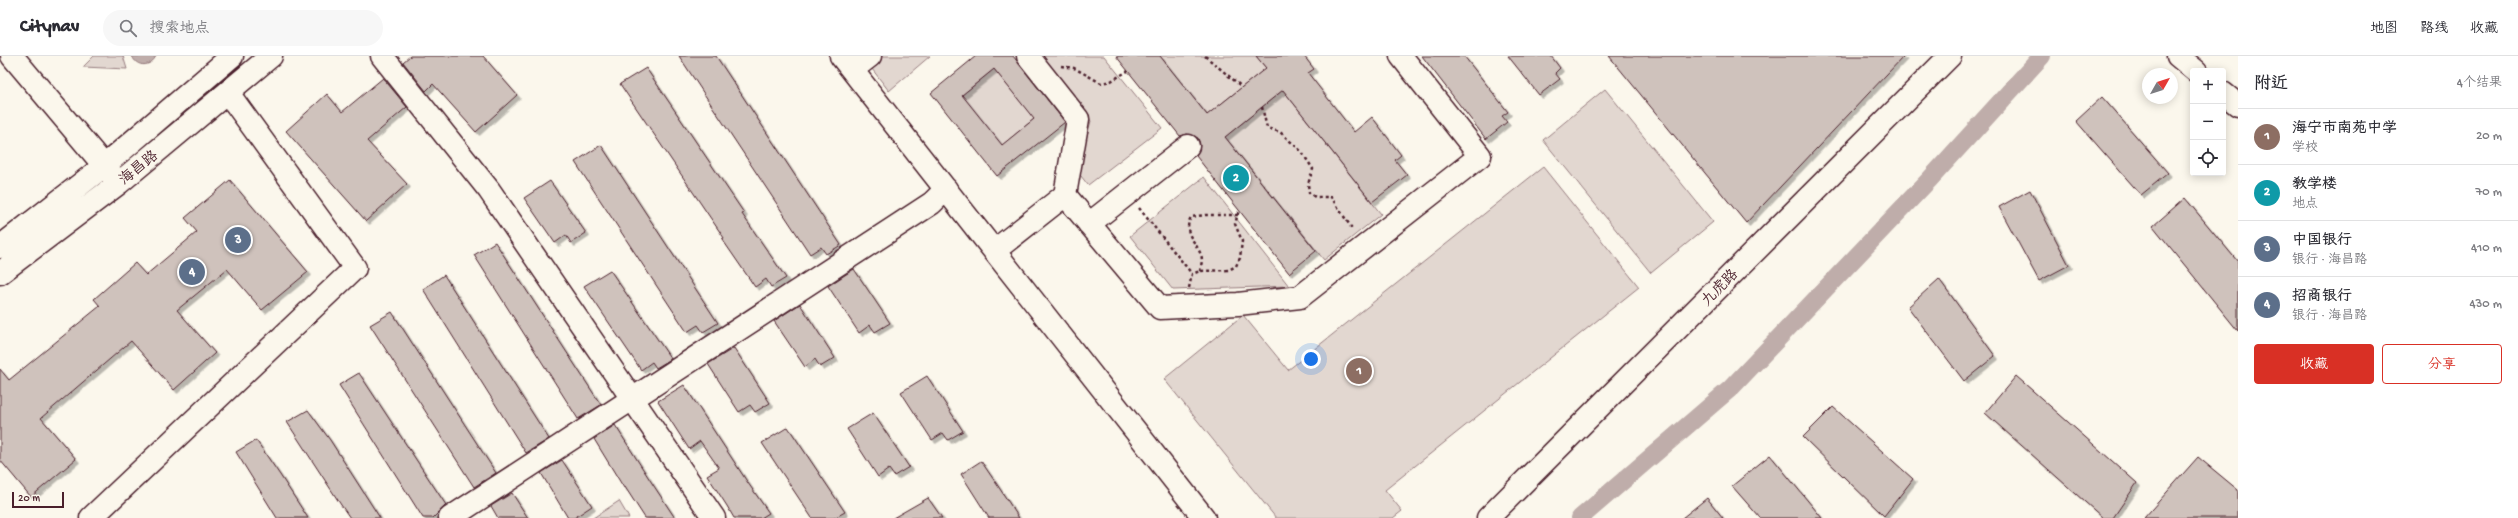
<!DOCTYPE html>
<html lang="zh">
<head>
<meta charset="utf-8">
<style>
  :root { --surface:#fff; --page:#f7f7f7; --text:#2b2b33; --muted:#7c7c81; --line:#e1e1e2; --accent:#d93025 }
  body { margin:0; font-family:"Gochi Hand","LXGW WenKai TC",sans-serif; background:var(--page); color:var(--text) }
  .controls { position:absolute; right:12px; top:12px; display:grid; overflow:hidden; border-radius:4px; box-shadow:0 2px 10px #0003 }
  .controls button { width:36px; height:36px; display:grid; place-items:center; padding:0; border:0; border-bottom:1px solid var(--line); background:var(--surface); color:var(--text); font:20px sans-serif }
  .compass { position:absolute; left:2142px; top:12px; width:36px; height:36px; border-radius:50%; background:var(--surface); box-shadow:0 2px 10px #0003; rotate:51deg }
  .scale { position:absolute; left:12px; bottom:10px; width:52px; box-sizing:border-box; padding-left:4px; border:2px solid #4a1f2b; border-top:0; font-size:11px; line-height:14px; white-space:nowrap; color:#4a1f2b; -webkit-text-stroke:3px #fbf7ec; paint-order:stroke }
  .you { position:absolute; left:1311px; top:303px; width:14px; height:14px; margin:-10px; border:3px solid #fff; border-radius:50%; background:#1a73e8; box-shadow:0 0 0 6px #1a73e833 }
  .badge { display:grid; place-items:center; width:26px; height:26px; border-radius:50%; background:var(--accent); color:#fff; font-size:13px; font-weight:700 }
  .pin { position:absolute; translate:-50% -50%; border:2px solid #fff; box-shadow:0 1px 4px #0006 }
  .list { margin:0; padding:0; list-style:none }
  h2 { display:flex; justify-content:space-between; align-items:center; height:52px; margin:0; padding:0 16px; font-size:17px }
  h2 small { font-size:13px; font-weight:400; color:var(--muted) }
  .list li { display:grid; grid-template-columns:26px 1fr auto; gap:12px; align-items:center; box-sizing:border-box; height:56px; padding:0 16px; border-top:1px solid var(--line) }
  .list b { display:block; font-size:15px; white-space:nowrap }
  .list p { margin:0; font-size:13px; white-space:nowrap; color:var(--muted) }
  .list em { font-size:13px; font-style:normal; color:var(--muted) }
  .actions { display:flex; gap:8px; padding:12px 16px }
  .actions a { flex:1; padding:9px 0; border:1px solid var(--accent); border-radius:4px; text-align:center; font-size:14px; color:var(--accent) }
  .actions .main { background:var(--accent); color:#fff }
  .icon { flex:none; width:22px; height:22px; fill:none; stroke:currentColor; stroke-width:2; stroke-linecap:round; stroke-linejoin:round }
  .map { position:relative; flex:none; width:2238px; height:462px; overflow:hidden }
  header { display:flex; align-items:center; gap:24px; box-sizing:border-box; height:56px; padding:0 20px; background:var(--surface); border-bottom:1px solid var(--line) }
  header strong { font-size:19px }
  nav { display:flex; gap:22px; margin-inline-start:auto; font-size:14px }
  .search { width:280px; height:36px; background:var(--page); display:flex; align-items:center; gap:10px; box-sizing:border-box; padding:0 14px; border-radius:22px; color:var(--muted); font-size:15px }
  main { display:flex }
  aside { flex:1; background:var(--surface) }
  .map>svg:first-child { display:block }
  .green { fill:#e2d7d0; stroke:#967b7e }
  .water { fill:#bfadaa; stroke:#907477 }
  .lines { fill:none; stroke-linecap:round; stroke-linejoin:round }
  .canal { stroke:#bfadaa; stroke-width:18 }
  .building { fill:#cfc2bc; stroke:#4a1f2b; fill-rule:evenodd; filter:url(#shadow) }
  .minor-casing { stroke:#4a1f2b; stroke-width:25 }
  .major-casing { stroke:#4a1f2b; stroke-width:25 }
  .path { stroke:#4a1f2b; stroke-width:2.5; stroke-dasharray:3 3; stroke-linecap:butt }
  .minor { stroke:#fbf7ec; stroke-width:22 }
  .major { stroke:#fbf7ec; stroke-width:22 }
  .labels { text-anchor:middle; stroke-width:3; stroke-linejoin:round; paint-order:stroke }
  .street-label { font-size:15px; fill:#4a1f2b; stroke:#fbf7ec }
</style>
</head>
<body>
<header>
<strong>Citynav</strong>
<div class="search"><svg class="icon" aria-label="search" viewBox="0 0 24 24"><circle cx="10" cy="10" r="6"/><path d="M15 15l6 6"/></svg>搜索地点</div>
<nav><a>地图</a><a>路线</a><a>收藏</a></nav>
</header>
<main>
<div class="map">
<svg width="2238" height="462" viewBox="0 0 2238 462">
  <defs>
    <filter id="shadow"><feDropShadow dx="3.5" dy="3.5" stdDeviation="0" flood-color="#0004"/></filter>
  </defs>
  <rect width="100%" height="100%" fill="#fbf7ec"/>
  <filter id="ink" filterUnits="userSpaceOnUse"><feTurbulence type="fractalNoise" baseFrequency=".025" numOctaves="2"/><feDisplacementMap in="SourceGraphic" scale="8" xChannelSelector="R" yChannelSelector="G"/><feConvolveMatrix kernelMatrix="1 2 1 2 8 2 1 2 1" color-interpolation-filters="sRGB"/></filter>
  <g filter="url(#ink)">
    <!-- green -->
    <path class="green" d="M 94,0 L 123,0 L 127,13 L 83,11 Z
      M 862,0 L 930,0 L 889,35 Z
      M 1041,0 L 1104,0 L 1162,72 L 1088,129 L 1077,115 L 1091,65 Z
      M 1160,0 L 1256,0 L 1266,12 L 1207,59 Z
      M 994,13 L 1035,62 L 1001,90 L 961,40 Z
      M 1605,33 L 1713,166 L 1651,217 L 1543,84 Z
      M 1283,34 L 1381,158 L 1324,204 L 1225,81 Z
      M 1543,111 L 1639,231 L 1385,434 L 1402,455 L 1393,462 L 1276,462 L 1164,323 L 1243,259 L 1288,314 Z
      M 1204,121 L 1289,230 L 1173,234 L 1130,180 Z
      M 619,445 L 629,462 L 593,462 Z"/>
    <!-- water -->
    <path class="water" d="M 132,0 L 156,0 C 151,11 137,12 132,0 Z"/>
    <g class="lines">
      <!-- canal -->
      <path class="canal" d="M 1580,462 L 1731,332 L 1929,124 L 2042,0"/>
    </g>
    <!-- building -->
    <path class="building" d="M 410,0 L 483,0 L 517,39 L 476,76 L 433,28 L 426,35 L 403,6 Z
      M 679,0 L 716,0 L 841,189 L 826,198 L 821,191 L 810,198 Z
      M 976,0 L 1013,0 L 1065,66 L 997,120 L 931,37 ZM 994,13 L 1034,63 L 1002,89 L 962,39 Z
      M 1116,0 L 1160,0 L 1207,59 L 1266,12 L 1256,0 L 1304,0 L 1314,13 L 1308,17 L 1354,76 L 1372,61 L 1401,99 L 1395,104 L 1407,119 L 1372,146 L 1283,34 L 1225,81 L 1316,195 L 1289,217 L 1196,100 L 1200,89 L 1198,82 L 1187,78 L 1180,80 Z
      M 1422,0 L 1464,0 L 1508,56 L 1502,60 L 1507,66 L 1486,83 Z
      M 1508,0 L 1551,0 L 1560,12 L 1555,17 L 1560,23 L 1539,39 Z
      M 1609,0 L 1904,0 L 1746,167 Z
      M 646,12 L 744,157 L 742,158 L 786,222 L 771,231 L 766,223 L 755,231 L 722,183 L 724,182 L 620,28 Z
      M 383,22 L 407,51 L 367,85 L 407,128 L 366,165 L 286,75 L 327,38 L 342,56 Z
      M 2102,41 L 2168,117 L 2141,139 L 2076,65 Z
      M 601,89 L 718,267 L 703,276 L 698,269 L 687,276 L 575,106 Z
      M 230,124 L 308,216 L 262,254 L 227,213 L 177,254 L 215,297 L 174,334 L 131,285 L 41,362 L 76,403 L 31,441 L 0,404 L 0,313 L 9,324 L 100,250 L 94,243 L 135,207 L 146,219 L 197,176 L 185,162 Z
      M 550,125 L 586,177 L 571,187 L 566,179 L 555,187 L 524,142 Z
      M 2030,134 L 2069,209 L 2039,225 L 1999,151 Z
      M 2185,142 L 2238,206 L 2238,275 L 2153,170 Z
      M 495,186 L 601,349 L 578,363 L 474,199 Z
      M 854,213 L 890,267 L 875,276 L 870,269 L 859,277 L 828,230 Z
      M 610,214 L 671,303 L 656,312 L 652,306 L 641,314 L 584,230 Z
      M 444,219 L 549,383 L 526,397 L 423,233 Z
      M 1939,223 L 1995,300 L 1964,325 L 1908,251 Z
      M 800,248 L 835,302 L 820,311 L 815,303 L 805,311 L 774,265 Z
      M 392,256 L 496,417 L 474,431 L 370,269 Z
      M 734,292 L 770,347 L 755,356 L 750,349 L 739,356 L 708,308 Z
      M 359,317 L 446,449 L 433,462 L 423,462 L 339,329 Z
      M 927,320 L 963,375 L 948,384 L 943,377 L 932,384 L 901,336 Z
      M 2016,320 L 2137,427 L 2113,462 L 2103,462 L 1985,357 Z
      M 684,329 L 748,427 L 769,457 L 761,462 L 734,462 L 727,450 L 707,419 L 719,412 L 700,385 L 689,393 L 658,345 Z
      M 1833,351 L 1913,423 L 1884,460 L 1803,381 Z
      M 308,354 L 330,384 L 380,462 L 350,462 L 341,449 L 287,366 Z
      M 873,357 L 909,411 L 894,420 L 889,413 L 878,421 L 847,373 Z
      M 615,369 L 650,424 L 675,462 L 645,462 L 625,431 L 624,432 L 594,383 Z
      M 788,371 L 845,456 L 834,462 L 812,462 L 762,387 Z
      M 256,384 L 280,419 L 308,462 L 277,462 L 236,396 Z
      M 1770,399 L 1822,462 L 1760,462 L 1732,430 Z
      M 2198,401 L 2238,434 L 2238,462 L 2144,462 Z
      M 562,404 L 592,450 L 574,462 L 568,462 L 541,417 Z
      M 981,405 L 998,430 L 1019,462 L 989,462 L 961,418 Z
      M 512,437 L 528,462 L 498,462 L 491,450 Z
      M 928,442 L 942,462 L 893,462 Z
      M 1707,442 L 1723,462 L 1682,462 Z"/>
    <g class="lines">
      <defs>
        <path id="minor" d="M 12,0 L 117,125
          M 382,0 L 489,134 L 714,462
          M 841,0 L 1204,462
          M 852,14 L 870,0
          M 1065,139 L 1160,252 L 1238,248 L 1300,241 L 1480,100 L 1401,0
          M 1089,168 L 1188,90
          M 994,195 L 1065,139 L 1078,63 L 1028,0
          M 91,462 L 355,212 L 228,37
          M 450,462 L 932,147 L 946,133
          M 1488,462 L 1950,0"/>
        <path id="major" d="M 2178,0 L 2196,15
          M 2223,37 L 2238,49
          M 0,191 L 104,110 L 232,0
          M 0,217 L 119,127 L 271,0"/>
      </defs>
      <!-- minor casing -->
      <use href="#minor" class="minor-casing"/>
      <!-- major casing -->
      <use href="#major" class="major-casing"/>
      <!-- path -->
      <path class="path" d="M 1205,0 L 1242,31
        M 1061,10 L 1074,12 L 1101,27 L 1111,25 L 1128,15
        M 1262,51 L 1267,72 L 1280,76 L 1301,95 L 1313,113 L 1308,128 L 1309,137 L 1315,141 L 1331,141 L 1353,174
        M 1139,152 L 1192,218
        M 1200,215 C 1201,210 1203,203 1201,199 C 1196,185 1182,178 1191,161 L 1205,159 L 1238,159
        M 1189,232 L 1192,218 L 1200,215 L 1229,214 L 1236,210 L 1240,202 L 1242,185 L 1235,168 L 1239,154"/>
      <!-- minor -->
      <use href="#minor" class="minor"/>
      <!-- major -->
      <use href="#major" class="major"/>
    </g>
  </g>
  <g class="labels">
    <!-- street labels -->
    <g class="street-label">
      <text transform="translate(138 111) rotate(-39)" y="5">海昌路</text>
      <text transform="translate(1719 231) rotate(-45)" y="5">九虎路</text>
    </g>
  </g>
</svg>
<div class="controls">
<button>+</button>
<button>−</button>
<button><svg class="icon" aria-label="locate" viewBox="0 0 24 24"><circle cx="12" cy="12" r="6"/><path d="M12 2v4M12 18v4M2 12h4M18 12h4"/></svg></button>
</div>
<svg class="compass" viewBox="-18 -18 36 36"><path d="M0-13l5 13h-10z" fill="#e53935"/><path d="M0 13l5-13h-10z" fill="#7c7c81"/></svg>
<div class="scale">20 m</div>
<div class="you"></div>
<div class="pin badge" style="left:1359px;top:315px;background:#8d6e63">1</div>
<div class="pin badge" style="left:1236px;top:122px;background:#0f9aa8">2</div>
<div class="pin badge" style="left:238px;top:184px;background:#5c6f8a">3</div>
<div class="pin badge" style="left:192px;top:216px;background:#5c6f8a">4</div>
</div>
<aside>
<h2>附近<small>4个结果</small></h2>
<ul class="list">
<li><span class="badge" style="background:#8d6e63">1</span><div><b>海宁市南苑中学</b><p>学校</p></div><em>20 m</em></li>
<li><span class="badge" style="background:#0f9aa8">2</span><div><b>教学楼</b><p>地点</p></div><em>70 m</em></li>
<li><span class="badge" style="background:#5c6f8a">3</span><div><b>中国银行</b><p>银行 · 海昌路</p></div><em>410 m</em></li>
<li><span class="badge" style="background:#5c6f8a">4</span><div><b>招商银行</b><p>银行 · 海昌路</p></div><em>430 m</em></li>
</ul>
<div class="actions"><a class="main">收藏</a><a>分享</a></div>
</aside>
</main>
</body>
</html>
